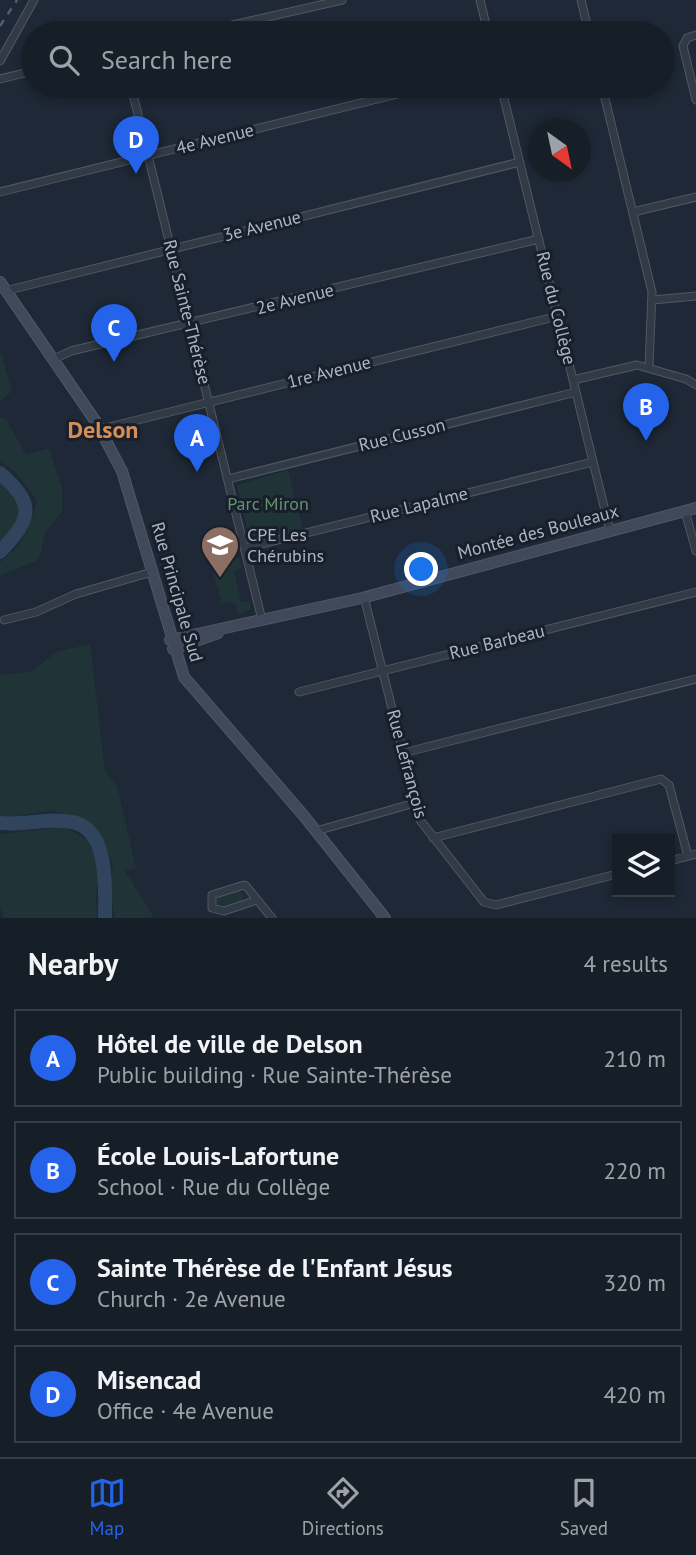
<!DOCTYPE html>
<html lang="en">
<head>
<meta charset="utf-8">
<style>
  :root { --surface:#161e28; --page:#1f2730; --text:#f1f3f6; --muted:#9ea2a8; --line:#353c45; --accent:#2563eb }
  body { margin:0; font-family:"PT Sans",sans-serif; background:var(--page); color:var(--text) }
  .controls { position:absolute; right:21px; bottom:21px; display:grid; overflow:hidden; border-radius:0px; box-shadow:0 4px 10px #0003 }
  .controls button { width:63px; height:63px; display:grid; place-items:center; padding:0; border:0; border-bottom:2px solid var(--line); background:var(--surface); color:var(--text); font:35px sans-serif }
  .compass { position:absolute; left:528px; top:119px; width:63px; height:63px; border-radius:50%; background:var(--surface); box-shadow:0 4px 10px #0003; rotate:147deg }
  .you { position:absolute; left:422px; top:570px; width:24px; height:24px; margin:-18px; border:5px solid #fff; border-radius:50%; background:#1a73e8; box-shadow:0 0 0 10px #1a73e833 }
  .badge { display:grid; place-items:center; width:46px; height:46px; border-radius:50%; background:var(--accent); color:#fff; font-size:23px; font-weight:700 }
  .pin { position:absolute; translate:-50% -58px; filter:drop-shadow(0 2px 4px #0008) }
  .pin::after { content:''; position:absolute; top:37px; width:24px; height:21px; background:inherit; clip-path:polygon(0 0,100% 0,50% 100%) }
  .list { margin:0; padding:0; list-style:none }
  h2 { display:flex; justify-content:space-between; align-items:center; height:91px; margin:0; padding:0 28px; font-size:30px }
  h2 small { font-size:23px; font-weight:400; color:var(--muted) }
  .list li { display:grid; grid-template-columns:46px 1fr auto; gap:21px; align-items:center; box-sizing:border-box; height:98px; margin:0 14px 14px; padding:0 14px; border:2px solid var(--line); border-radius:0px }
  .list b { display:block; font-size:26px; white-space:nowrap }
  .list p { margin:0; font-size:23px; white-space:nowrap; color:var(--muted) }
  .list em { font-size:23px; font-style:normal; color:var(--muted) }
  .icon { flex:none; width:38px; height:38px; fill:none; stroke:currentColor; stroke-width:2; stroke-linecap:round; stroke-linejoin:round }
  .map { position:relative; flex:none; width:696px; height:918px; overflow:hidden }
  .search { position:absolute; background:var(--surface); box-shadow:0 4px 10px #0003; left:21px; right:21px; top:21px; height:77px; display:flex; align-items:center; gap:18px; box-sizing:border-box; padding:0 24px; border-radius:38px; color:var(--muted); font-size:26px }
  .sheet { height:539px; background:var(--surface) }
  nav { display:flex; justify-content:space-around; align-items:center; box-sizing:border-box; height:98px; border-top:2px solid var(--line); background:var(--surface); font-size:19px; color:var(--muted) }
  nav a { display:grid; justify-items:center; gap:4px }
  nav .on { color:var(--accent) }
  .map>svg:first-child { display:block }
  .green { fill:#203437 }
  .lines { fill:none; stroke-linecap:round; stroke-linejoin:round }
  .river { stroke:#31445e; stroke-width:14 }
  .street-casing { stroke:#4f5865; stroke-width:9 }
  .secondary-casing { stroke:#4f5865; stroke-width:12 }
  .street { stroke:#323a46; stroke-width:7 }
  .secondary { stroke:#40495a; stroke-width:10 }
  .rail { stroke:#535e6e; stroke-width:2.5; stroke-dasharray:7 7; stroke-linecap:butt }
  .labels { text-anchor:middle; stroke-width:6; stroke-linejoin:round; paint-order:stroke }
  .street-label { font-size:18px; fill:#acb5c4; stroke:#181f2b }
  .park-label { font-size:18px; fill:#63946f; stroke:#181f2b }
  .poi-label { font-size:18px; fill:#acb5c4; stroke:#181f2b; text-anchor:start }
  .district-label { font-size:24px; font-weight:bold; fill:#d58e55; stroke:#181f2b }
</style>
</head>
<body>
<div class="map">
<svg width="696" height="918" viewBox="0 0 696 918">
  <rect width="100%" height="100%" fill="#1e2836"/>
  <!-- green -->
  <path class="green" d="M 0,351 L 12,391 L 0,402 Z
    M 0,417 L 6,419 L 26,455 L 49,448 L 62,488 L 62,512 L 45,532 L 41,553 L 36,561 L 0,576 L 0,562 C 21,548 32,525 37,500 L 15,472 L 0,460 Z
    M 288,470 L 303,529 L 250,539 L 237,485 Z
    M 0,481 L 20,505 C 20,521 12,531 0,542 Z
    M 239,557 L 242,568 L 234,571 L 241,602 L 249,601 L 251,609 L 239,615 L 236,605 L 229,602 L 219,604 L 221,600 L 213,573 L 217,572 L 216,567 L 226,564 L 225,560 Z
    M 90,644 L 105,770 L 117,786 L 136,868 L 125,871 L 154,918 L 114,918 L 111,879 L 113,864 L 98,833 L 90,824 L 53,810 L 11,817 L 0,815 L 0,675 L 32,671 L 56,652 Z
    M 65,827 L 87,840 L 100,864 L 96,895 L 97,918 L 3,918 L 0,905 L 0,834 Z
    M 238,889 L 244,895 L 242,902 L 218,906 L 216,897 Z"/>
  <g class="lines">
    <!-- river -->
    <path class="river" d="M 0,473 C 37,505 31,519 0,552
      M 0,823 C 23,826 49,817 72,822 C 110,829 105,890 105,918"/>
    <defs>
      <path id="street" d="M 480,0 L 488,33
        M 581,0 L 589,33
        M 198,33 L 342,0
        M 696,35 L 687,38 L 683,46 L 696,100
        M 0,61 L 34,0
        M 0,79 L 33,71
        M 131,86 L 262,620
        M 501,86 L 610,531
        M 602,86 L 652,292 L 649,367
        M 0,192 L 430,86
        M 633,212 L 696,197
        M 5,291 L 520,162
        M 653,300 L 696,296
        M 52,360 L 71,351 L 539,239
        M 573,380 L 637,365 L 686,379 L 696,385
        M 101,429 L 558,316
        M 228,479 L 576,392
        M 685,511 L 696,551
        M 245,548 L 593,462
        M 364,597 L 420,820 L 484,902 L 496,905 L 617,874
        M 4,620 L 36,612 L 76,594 L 152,572
        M 299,692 L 696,592
        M 403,753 L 696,679
        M 316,831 L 415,803
        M 433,838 L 661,779 L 669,785 L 688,856
        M 670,861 L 696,854
        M 257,900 L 224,911 L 212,908 L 212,895 L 244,885 L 246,886 L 272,918"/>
      <path id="secondary" d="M 0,282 L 96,422 L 122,471 L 184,677 L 304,816 L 385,918
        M 170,640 L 362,598 L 696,508
        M 173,649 L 218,633"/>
    </defs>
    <!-- street casing -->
    <use href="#street" class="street-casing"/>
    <!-- secondary casing -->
    <use href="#secondary" class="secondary-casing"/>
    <!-- street -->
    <use href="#street" class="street"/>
    <!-- secondary -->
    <use href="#secondary" class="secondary"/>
    <!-- rail -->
    <path class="rail" d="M 0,26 L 17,0"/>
  </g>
  <!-- icons -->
  <defs>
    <symbol id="school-pin" viewBox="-11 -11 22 30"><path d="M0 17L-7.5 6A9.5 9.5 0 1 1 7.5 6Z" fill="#8d6e63" stroke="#181f2b"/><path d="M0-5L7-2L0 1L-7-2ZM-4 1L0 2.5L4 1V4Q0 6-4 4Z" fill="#fff"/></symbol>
  </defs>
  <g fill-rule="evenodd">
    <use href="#school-pin" x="198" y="523" width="44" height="60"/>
  </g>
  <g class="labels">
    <!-- street labels -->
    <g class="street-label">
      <text transform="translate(215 139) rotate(-14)" y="6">4e Avenue</text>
      <text transform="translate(262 226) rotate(-14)" y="6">3e Avenue</text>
      <text transform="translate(295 299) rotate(-14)" y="6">2e Avenue</text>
      <text transform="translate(556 308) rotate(76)" y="6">Rue du Collège</text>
      <text transform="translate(187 312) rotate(76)" y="6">Rue Sainte-Thérèse</text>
      <text transform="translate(329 372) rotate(-14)" y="6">1re Avenue</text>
      <text transform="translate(402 435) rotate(-14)" y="6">Rue Cusson</text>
      <text transform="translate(419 505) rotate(-14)" y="6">Rue Lapalme</text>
      <text transform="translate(538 532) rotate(-15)" y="6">Montée des Bouleaux</text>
      <text transform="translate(177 592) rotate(74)" y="6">Rue Principale Sud</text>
      <text transform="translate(497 642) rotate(-14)" y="6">Rue Barbeau</text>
      <text transform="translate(407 764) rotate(75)" y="6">Rue Lefrançois</text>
    </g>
    <!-- park labels -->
    <g class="park-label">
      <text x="268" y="510">Parc Miron</text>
    </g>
    <!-- poi labels -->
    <g class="poi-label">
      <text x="247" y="541">CPE Les<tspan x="247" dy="21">Chérubins</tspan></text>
    </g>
    <!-- district labels -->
    <g class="district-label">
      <text x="103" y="438">Delson</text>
    </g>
  </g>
</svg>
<div class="controls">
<button><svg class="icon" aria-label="layers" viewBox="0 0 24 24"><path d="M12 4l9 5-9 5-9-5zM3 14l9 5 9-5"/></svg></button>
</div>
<svg class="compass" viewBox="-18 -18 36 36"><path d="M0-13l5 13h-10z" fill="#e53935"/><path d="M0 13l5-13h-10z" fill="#9ea2a8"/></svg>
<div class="you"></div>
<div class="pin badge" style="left:197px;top:472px">A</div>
<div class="pin badge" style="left:646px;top:441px">B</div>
<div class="pin badge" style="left:114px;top:362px">C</div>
<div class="pin badge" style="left:136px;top:174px">D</div>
<div class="search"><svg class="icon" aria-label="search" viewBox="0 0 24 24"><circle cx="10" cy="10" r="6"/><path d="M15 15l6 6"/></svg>Search here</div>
</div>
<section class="sheet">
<h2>Nearby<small>4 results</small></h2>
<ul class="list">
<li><span class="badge">A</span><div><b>Hôtel de ville de Delson</b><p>Public building · Rue Sainte-Thérèse</p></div><em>210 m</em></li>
<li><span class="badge">B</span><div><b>École Louis-Lafortune</b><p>School · Rue du Collège</p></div><em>220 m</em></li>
<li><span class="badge">C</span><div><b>Sainte Thérèse de l'Enfant Jésus</b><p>Church · 2e Avenue</p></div><em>320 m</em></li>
<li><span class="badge">D</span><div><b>Misencad</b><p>Office · 4e Avenue</p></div><em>420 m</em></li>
</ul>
</section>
<nav>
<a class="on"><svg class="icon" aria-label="map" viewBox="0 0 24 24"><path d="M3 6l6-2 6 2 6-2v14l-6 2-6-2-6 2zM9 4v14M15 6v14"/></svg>Map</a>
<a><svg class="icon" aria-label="directions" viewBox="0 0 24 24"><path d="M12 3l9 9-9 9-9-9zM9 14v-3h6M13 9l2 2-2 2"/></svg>Directions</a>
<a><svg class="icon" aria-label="saved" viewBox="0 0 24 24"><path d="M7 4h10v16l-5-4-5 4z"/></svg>Saved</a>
</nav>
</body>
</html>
